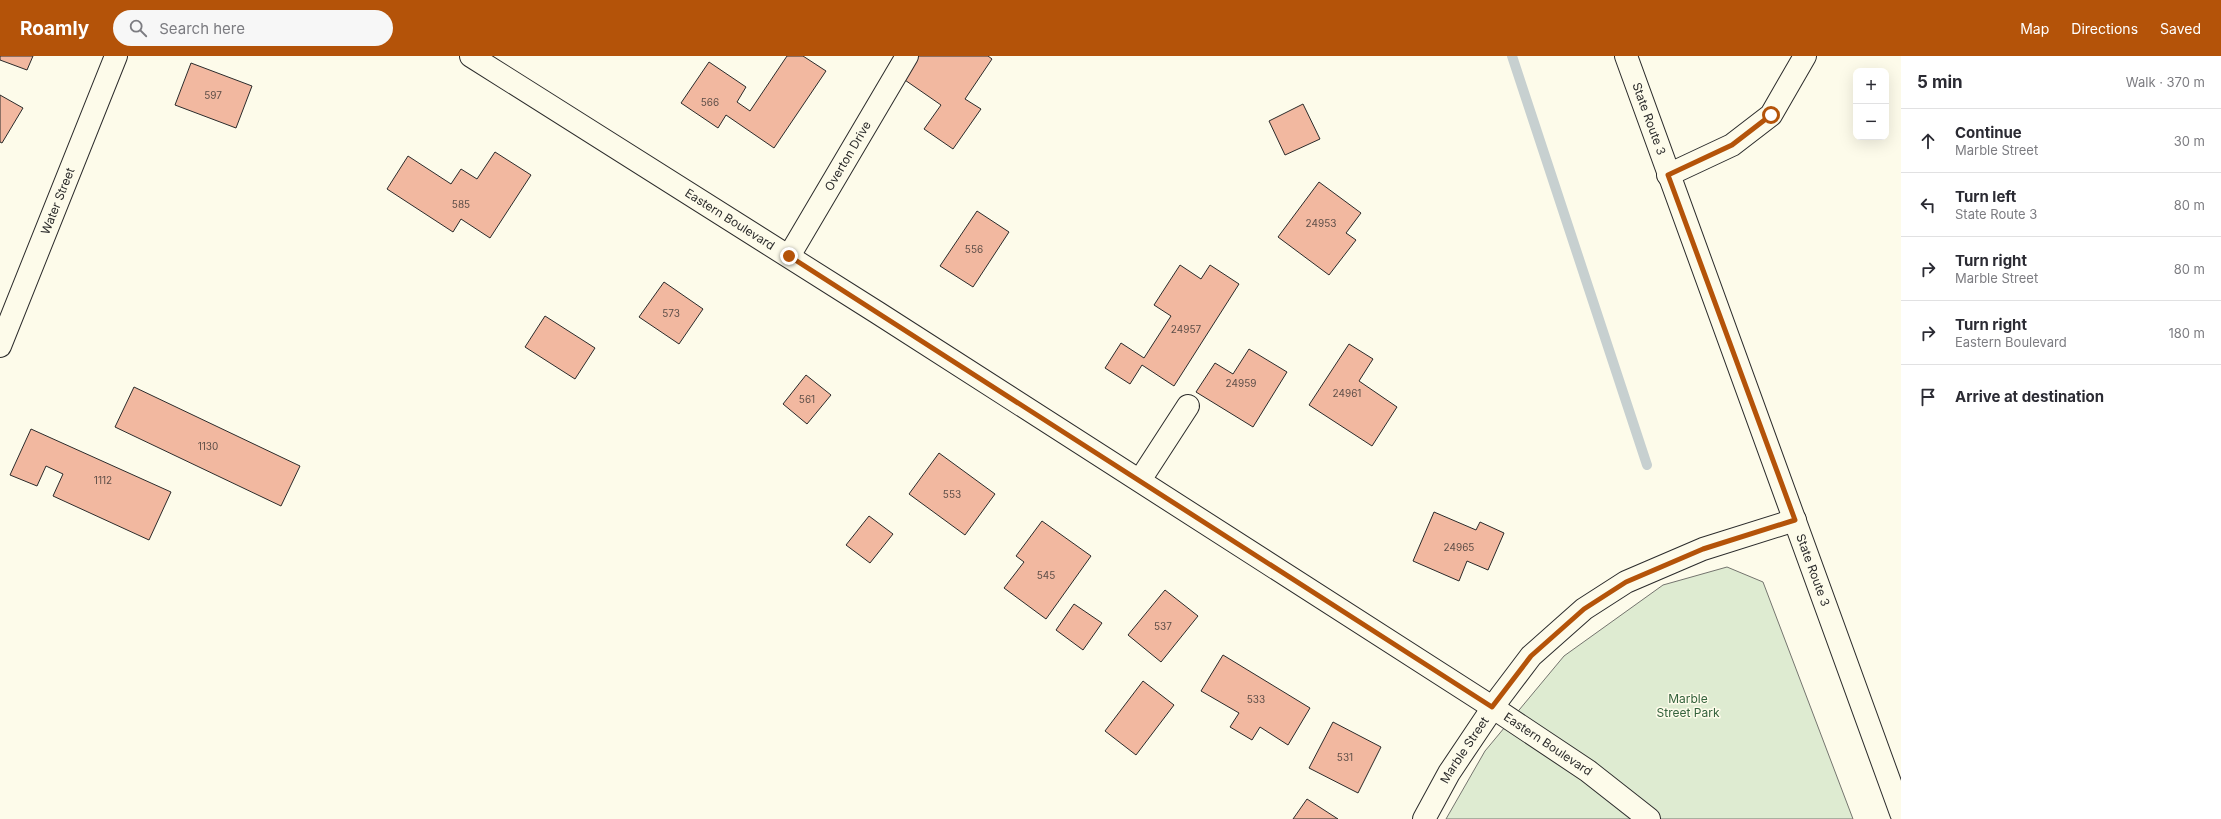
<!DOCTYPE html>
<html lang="en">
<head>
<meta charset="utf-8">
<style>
  :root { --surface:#fff; --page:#f7f7f7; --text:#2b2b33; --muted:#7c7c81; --line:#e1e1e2; --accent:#b45309 }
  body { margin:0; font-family:Inter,sans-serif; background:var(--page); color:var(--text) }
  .controls { position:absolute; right:12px; top:12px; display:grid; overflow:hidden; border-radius:8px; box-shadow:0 4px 16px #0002 }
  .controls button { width:36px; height:36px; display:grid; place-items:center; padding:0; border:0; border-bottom:1px solid var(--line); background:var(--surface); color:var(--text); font:20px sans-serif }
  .stop { position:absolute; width:12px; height:12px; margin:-9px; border:3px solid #b45309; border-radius:50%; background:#fff }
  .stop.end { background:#b45309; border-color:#fff; box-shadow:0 1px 4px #0008 }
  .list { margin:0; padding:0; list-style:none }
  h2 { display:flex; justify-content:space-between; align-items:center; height:52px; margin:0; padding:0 16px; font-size:17px }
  h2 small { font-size:13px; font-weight:400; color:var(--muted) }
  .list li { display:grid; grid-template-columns:26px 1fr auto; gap:12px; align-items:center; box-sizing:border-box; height:64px; padding:0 16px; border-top:1px solid var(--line) }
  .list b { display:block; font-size:15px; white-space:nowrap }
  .list p { margin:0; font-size:13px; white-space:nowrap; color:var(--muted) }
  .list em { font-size:13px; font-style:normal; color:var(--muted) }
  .icon { flex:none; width:22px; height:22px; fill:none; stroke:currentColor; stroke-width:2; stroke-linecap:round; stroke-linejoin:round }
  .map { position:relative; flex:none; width:1901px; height:763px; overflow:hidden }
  header { display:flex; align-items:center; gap:24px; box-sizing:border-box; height:56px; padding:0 20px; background:var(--accent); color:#fff }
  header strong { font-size:19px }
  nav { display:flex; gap:22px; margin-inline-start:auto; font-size:14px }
  .search { width:280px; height:36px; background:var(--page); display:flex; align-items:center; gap:10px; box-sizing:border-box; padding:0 14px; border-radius:22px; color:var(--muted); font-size:15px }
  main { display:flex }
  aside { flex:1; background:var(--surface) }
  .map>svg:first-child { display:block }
  .green { fill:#deebd1; stroke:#74746e }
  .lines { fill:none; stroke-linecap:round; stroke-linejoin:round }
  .stream { stroke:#c7d0d0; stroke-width:10 }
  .building { fill:#f2b8a0; stroke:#2b2b2b }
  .minor-casing { stroke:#2b2b2b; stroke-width:24 }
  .major-casing { stroke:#2b2b2b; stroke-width:24 }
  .minor { stroke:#fdfbea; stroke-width:22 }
  .major { stroke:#fdfbea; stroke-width:22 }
  .route { stroke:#b45309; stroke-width:5 }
  .labels { text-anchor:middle; stroke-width:3; stroke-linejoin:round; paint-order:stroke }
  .number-label { font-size:10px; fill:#5d4e48 }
  .street-label { font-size:12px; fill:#2b2b2b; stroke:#fdfbea }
  .park-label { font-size:12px; fill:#34623c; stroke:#fdfbea }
</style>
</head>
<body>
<header>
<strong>Roamly</strong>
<div class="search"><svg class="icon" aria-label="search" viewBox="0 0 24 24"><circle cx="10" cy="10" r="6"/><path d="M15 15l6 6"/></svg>Search here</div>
<nav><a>Map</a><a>Directions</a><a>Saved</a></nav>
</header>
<main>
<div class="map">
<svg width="1901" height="763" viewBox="0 0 1901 763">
  <rect width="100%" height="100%" fill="#fdfbea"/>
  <!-- green -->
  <path class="green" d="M 1727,511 L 1763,526 L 1853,763 L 1446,763 L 1485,695 L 1564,600 L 1663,529 Z"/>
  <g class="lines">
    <!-- stream -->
    <path class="stream" d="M 1512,0 L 1647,409"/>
  </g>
  <!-- building -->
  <path class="building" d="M 0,0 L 33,0 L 27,14 L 0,4 Z
    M 787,0 L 803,0 L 826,15 L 774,92 L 726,59 L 718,72 L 681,47 L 709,6 L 746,31 L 737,46 L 750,55 Z
    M 917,0 L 988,0 L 992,3 L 965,43 L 981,53 L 953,93 L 924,73 L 941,49 L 902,22 Z
    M 191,7 L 252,30 L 236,72 L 175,49 Z
    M 0,39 L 23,52 L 2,87 L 0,86 Z
    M 1303,48 L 1320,83 L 1285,99 L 1269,65 Z
    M 495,96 L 531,119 L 490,182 L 461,163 L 453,176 L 387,133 L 408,100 L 451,128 L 461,113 L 477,123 Z
    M 1319,126 L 1361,157 L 1346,177 L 1356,184 L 1329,219 L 1278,181 Z
    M 977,155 L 1009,176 L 973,231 L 940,210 Z
    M 1180,209 L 1201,223 L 1210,209 L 1239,228 L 1174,330 L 1142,309 L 1130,328 L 1105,312 L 1121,287 L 1144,302 L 1171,260 L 1154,249 Z
    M 664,226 L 703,253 L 679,288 L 639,261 Z
    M 545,260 L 595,292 L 575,323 L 525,291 Z
    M 1349,288 L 1373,303 L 1359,325 L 1397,351 L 1372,390 L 1309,349 Z
    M 1249,293 L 1287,316 L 1253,371 L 1196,336 L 1215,307 L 1233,318 Z
    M 806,319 L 831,339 L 807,368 L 783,348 Z
    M 134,331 L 300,410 L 281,450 L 115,371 Z
    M 31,373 L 171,436 L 149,484 L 53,440 L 63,418 L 46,410 L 37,430 L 10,419 Z
    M 939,397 L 995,438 L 965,479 L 909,438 Z
    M 1434,456 L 1476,474 L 1480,466 L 1504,477 L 1488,514 L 1467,505 L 1459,525 L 1413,505 Z
    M 869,460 L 893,478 L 870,507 L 846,489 Z
    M 1042,465 L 1091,500 L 1046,563 L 1004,532 L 1024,506 L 1016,500 Z
    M 1165,534 L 1198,560 L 1161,606 L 1128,579 Z
    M 1074,548 L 1102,567 L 1083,594 L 1056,574 Z
    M 1223,599 L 1310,652 L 1288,689 L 1260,671 L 1252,684 L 1230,671 L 1239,657 L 1201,635 Z
    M 1143,625 L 1174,649 L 1136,699 L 1105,675 Z
    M 1333,666 L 1381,691 L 1358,737 L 1309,712 Z
    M 1307,743 L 1338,763 L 1293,763 Z"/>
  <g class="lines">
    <defs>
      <g id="minor">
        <path id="s1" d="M 471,0 L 878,257 L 1492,651 L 1588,715 L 1649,763"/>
        <path d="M 1668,119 L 1732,89 L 1771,59 L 1805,0"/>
        <path id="s2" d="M 789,200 L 907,0"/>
        <path id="s3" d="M 0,290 L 116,0"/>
        <path d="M 1140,424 L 1188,350"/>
        <path id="s4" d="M 1424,763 L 1449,717 L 1500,641 L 1531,600 L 1584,553 L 1626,526 L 1703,493 L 1795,464"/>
      </g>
      <g id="major">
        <path id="s5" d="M 1626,0 L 1901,757"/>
      </g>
    </defs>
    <!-- minor casing -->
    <use href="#minor" class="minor-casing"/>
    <!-- major casing -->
    <use href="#major" class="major-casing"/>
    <!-- minor -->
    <use href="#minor" class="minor"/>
    <!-- major -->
    <use href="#major" class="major"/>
  </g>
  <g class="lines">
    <!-- route -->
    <path class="route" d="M 789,200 L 1492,651 L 1531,600 L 1584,553 L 1626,526 L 1703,493 L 1795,464 L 1668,119 L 1732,89 L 1771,59"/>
  </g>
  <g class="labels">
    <!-- number labels -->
    <g class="number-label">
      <text x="213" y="43">597</text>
      <text x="710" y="50">566</text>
      <text x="461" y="152">585</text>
      <text x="1321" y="171">24953</text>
      <text x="974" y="197">556</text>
      <text x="671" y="261">573</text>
      <text x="1186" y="277">24957</text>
      <text x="1241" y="331">24959</text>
      <text x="1347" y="341">24961</text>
      <text x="807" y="347">561</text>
      <text x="208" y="394">1130</text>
      <text x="103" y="428">1112</text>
      <text x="952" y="442">553</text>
      <text x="1459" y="495">24965</text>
      <text x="1046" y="523">545</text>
      <text x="1163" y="574">537</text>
      <text x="1256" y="647">533</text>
      <text x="1345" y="705">531</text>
    </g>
    <!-- street labels -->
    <g class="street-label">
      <text dy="4" stroke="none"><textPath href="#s5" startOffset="67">State Route 3</textPath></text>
      <text dy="4" stroke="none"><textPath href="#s2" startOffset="116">Overton Drive</textPath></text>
      <text dy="4" stroke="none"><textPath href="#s3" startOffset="156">Water Street</textPath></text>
      <text dy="4" stroke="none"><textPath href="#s1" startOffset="306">Eastern Boulevard</textPath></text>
      <text dy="4" stroke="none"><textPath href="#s5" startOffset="547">State Route 3</textPath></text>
      <text dy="4" stroke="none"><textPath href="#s1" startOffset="1278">Eastern Boulevard</textPath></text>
      <text dy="4" stroke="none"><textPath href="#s4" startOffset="80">Marble Street</textPath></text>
    </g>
    <!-- park labels -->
    <g class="park-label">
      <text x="1688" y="647">Marble<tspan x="1688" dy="14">Street Park</tspan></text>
    </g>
  </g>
</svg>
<div class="controls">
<button>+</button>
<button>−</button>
</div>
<div class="stop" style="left:1771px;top:59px"></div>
<div class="stop end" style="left:789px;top:200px"></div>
</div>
<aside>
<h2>5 min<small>Walk · 370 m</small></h2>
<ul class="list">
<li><svg class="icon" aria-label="ahead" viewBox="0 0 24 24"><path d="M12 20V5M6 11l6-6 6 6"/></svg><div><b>Continue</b><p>Marble Street</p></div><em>30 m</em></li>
<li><svg class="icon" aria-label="left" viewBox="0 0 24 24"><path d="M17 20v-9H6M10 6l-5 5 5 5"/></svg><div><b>Turn left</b><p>State Route 3</p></div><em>80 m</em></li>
<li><svg class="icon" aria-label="right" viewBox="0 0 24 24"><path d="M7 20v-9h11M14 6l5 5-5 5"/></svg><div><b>Turn right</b><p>Marble Street</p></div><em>80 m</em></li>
<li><svg class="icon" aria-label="right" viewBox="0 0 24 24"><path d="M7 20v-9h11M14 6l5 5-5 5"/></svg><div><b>Turn right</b><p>Eastern Boulevard</p></div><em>180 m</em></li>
<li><svg class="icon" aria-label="arrive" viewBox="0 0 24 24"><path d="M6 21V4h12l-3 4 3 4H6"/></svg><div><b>Arrive at destination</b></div></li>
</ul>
</aside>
</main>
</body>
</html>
